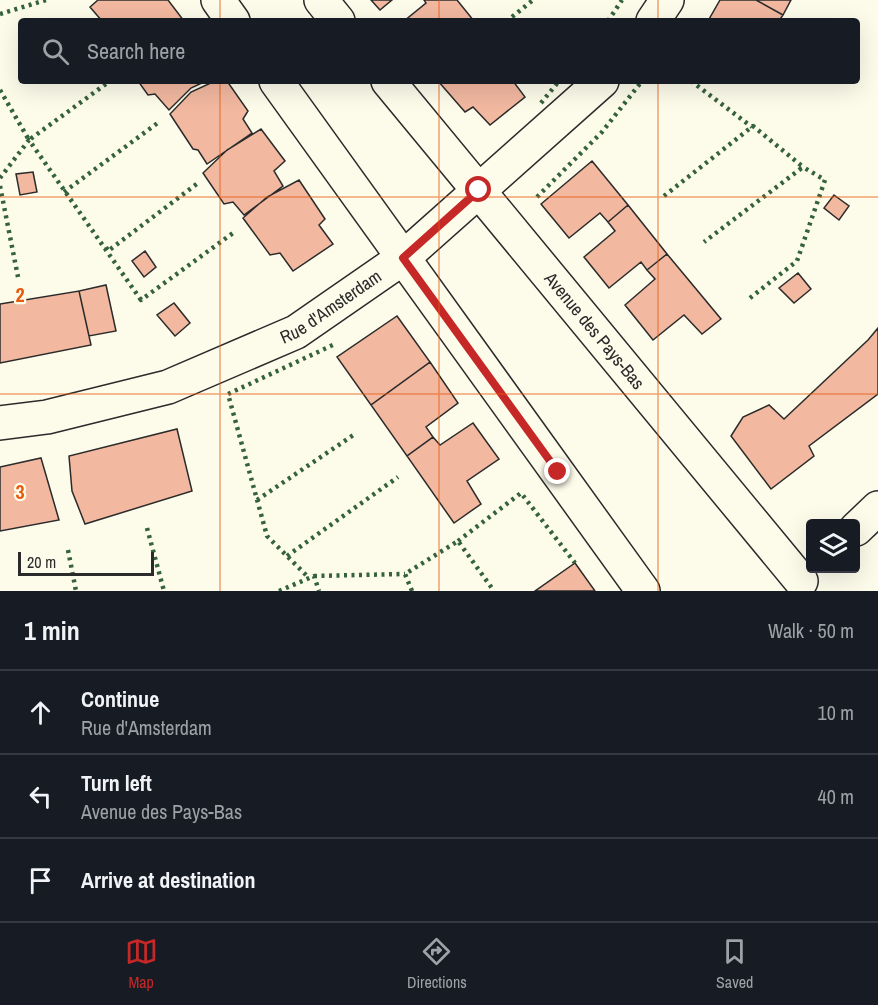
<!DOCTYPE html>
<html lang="en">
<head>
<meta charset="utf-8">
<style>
  :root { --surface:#171b24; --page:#242831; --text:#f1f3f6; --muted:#9ea1a6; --line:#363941; --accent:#c62828 }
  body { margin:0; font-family:"Archivo Narrow",sans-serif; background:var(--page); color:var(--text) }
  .controls { position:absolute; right:18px; bottom:18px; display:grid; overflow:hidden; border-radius:6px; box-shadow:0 6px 24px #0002 }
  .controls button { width:54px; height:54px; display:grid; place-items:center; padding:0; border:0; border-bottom:2px solid var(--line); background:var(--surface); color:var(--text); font:30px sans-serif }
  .scale { position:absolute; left:18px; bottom:15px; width:136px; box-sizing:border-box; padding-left:6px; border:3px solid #2b2b2b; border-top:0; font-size:16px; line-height:21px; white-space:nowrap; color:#2b2b2b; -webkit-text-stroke:4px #fdfbea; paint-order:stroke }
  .stop { position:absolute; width:18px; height:18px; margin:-14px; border:4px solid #c62828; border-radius:50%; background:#fff }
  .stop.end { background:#c62828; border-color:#fff; box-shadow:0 2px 6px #0008 }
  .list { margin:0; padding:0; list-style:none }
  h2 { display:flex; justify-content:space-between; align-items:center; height:78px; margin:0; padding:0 24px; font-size:26px }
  h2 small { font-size:20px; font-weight:400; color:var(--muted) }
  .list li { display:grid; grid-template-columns:39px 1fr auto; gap:18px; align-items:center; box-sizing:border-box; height:84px; padding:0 24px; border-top:2px solid var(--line) }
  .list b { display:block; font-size:22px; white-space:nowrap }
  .list p { margin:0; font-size:20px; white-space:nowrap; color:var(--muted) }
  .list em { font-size:20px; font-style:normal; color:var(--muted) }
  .icon { flex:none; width:33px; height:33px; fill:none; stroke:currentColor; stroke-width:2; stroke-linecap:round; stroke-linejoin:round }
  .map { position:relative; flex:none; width:878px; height:591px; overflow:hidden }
  .search { position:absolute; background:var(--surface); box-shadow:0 6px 24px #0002; left:18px; right:18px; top:18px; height:66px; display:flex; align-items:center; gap:15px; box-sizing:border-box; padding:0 21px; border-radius:6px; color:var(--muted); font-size:22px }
  .sheet { height:330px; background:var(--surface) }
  nav { display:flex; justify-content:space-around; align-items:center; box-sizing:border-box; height:84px; border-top:2px solid var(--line); background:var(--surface); font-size:16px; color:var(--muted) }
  nav a { display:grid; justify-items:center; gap:3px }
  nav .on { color:var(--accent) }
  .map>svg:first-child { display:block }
  .building { fill:#f2b8a0; stroke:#2b2b2b; stroke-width:1.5 }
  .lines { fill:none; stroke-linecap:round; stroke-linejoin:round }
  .minor-casing { stroke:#2b2b2b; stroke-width:36 }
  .minor { stroke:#fdfbea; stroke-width:33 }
  .hedge { stroke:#34623c; stroke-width:4.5; stroke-dasharray:3 4.5; stroke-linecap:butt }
  .route { stroke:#c62828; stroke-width:8 }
  .grid { fill:none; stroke:#e8590c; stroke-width:1.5; stroke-opacity:0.55 }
  .labels { text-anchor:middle; stroke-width:4.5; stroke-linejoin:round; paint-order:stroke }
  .street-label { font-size:18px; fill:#2b2b2b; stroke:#fdfbea }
  .grid-label { font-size:20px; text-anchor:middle; font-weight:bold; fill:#e8590c; stroke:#fdfbea; stroke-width:4.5; stroke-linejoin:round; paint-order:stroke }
</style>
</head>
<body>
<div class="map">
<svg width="878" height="591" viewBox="0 0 878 591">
  <rect width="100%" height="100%" fill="#fdfbea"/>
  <!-- building -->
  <path class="building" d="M 98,0 L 168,0 L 184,21 L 102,21 L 90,7 Z
    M 371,0 L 392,0 L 380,10 Z
    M 424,0 L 457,0 L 474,21 L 404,21 L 426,3 Z
    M 720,0 L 756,0 L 783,15 L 779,21 L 708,21 Z
    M 756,0 L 791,0 L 783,15 Z
    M 138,81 L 206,81 L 191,88 L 169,110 L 155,94 L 148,95 Z
    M 215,81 L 227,81 L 248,111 L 243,119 L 252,133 L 207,164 L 198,150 L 193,149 L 170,114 L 191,92 Z
    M 438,81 L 513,81 L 525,97 L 490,125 L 473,107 L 465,112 Z
    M 261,129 L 285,161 L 274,171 L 283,186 L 244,215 L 233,202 L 224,204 L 203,173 L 227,150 Z
    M 592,161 L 628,205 L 608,222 L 600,213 L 569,238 L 541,204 Z
    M 33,172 L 37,192 L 20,195 L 16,174 Z
    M 299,180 L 325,219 L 319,225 L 333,244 L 293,271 L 280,253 L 270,255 L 243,218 L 267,197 Z
    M 834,195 L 849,206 L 839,220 L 824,208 Z
    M 628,205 L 667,254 L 647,270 L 641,262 L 609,288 L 584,257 L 615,231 L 608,222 Z
    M 145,251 L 156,267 L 144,277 L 132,261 Z
    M 667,254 L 721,319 L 702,334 L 684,315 L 653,340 L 625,305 L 655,279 L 647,270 Z
    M 798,273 L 811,289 L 794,303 L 779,288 Z
    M 106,285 L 116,331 L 89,336 L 79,291 Z
    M 79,291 L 91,345 L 0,363 L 0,304 Z
    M 174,303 L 190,323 L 175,336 L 157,315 Z
    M 397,316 L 430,362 L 371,405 L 337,357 Z
    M 878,328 L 878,394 L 809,446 L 814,456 L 771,489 L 731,436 L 743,417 L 769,405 L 784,419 L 868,340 Z
    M 430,362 L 458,403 L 426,427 L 433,437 L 407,456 L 371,405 Z
    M 473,423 L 499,459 L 467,481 L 481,504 L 454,523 L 407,456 L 433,437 L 440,445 Z
    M 177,429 L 192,491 L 85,524 L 72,491 L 69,456 Z
    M 41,458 L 59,520 L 0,531 L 0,467 Z
    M 575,563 L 595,591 L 535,591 Z"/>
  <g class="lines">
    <defs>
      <g id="minor">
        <path d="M 218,0 L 233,21"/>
        <path d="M 321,0 L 338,21"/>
        <path d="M 653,21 L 667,0"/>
        <path d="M 276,81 L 643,591"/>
        <path id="s1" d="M 388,81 L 801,581"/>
        <path id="s2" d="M 0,423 L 47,417 L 168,387 L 296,332 L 403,258 L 602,81"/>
        <path d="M 856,529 L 878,508"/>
      </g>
    </defs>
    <!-- minor casing -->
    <use href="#minor" class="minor-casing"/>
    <!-- minor -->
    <use href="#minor" class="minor"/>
    <!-- hedge -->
    <path class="hedge" d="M 0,14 L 46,0
      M 512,17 L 533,0
      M 608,21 L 622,0
      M 691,81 L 752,127
      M 0,90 L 29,140 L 110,81
      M 541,103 L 559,81
      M 0,178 L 29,140 L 141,300
      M 0,186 L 18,277
      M 64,192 L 159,122
      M 664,196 L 753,126 L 803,167 L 704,242
      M 537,197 L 602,132 L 642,81
      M 106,247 L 108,251 L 198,183
      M 140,298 L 141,300 L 233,233
      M 750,298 L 797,261 L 825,180 L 803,167 L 801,168
      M 257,500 L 355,434
      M 147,528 L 164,591
      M 458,541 L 521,493 L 575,563
      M 68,550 L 76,591
      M 287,556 L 398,477
      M 306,575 L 267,536 L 228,394 L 335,344
      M 314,576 L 405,574
      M 279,591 L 314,576 L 319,591
      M 412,591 L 405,574 L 458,541 L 494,591"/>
  </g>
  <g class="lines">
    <!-- route -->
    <path class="route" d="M 479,190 L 403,258 L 558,472"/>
  </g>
  <!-- grid -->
  <path class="grid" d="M 220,0 L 220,21M 439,0 L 439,21M 658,0 L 658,21M 220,81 L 220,591M 439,81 L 439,591M 658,81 L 658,591M 0,197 L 878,197M 0,394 L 878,394"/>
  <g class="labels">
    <!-- street labels -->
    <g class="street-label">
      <text dy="6" stroke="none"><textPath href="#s2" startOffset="354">Rue d'Amsterdam</textPath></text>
      <text dy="6" stroke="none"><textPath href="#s1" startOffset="324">Avenue des Pays-Bas</textPath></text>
    </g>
  </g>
  <g class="grid-label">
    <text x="20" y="302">2</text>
    <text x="20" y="499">3</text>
  </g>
</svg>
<div class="controls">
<button><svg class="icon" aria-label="layers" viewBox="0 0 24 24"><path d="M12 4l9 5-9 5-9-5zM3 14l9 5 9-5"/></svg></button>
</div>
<div class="scale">20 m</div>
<div class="stop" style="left:479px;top:190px"></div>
<div class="stop end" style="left:558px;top:472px"></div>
<div class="search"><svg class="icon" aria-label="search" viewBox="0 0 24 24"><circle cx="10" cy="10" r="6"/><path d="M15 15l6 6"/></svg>Search here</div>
</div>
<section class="sheet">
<h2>1 min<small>Walk · 50 m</small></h2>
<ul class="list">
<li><svg class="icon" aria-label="ahead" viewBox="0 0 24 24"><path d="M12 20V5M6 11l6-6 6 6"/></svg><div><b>Continue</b><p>Rue d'Amsterdam</p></div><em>10 m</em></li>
<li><svg class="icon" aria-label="left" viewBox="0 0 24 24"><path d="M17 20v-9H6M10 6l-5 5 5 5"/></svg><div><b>Turn left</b><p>Avenue des Pays-Bas</p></div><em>40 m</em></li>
<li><svg class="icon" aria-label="arrive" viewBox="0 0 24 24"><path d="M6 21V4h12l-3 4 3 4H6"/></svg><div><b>Arrive at destination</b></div></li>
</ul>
</section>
<nav>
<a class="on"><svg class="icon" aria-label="map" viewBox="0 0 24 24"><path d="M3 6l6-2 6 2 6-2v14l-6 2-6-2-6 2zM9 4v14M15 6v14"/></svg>Map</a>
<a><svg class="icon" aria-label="directions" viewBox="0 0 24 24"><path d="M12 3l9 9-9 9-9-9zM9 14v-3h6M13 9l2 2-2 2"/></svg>Directions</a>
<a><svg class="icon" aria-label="saved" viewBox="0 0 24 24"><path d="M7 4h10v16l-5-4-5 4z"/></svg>Saved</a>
</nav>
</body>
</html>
